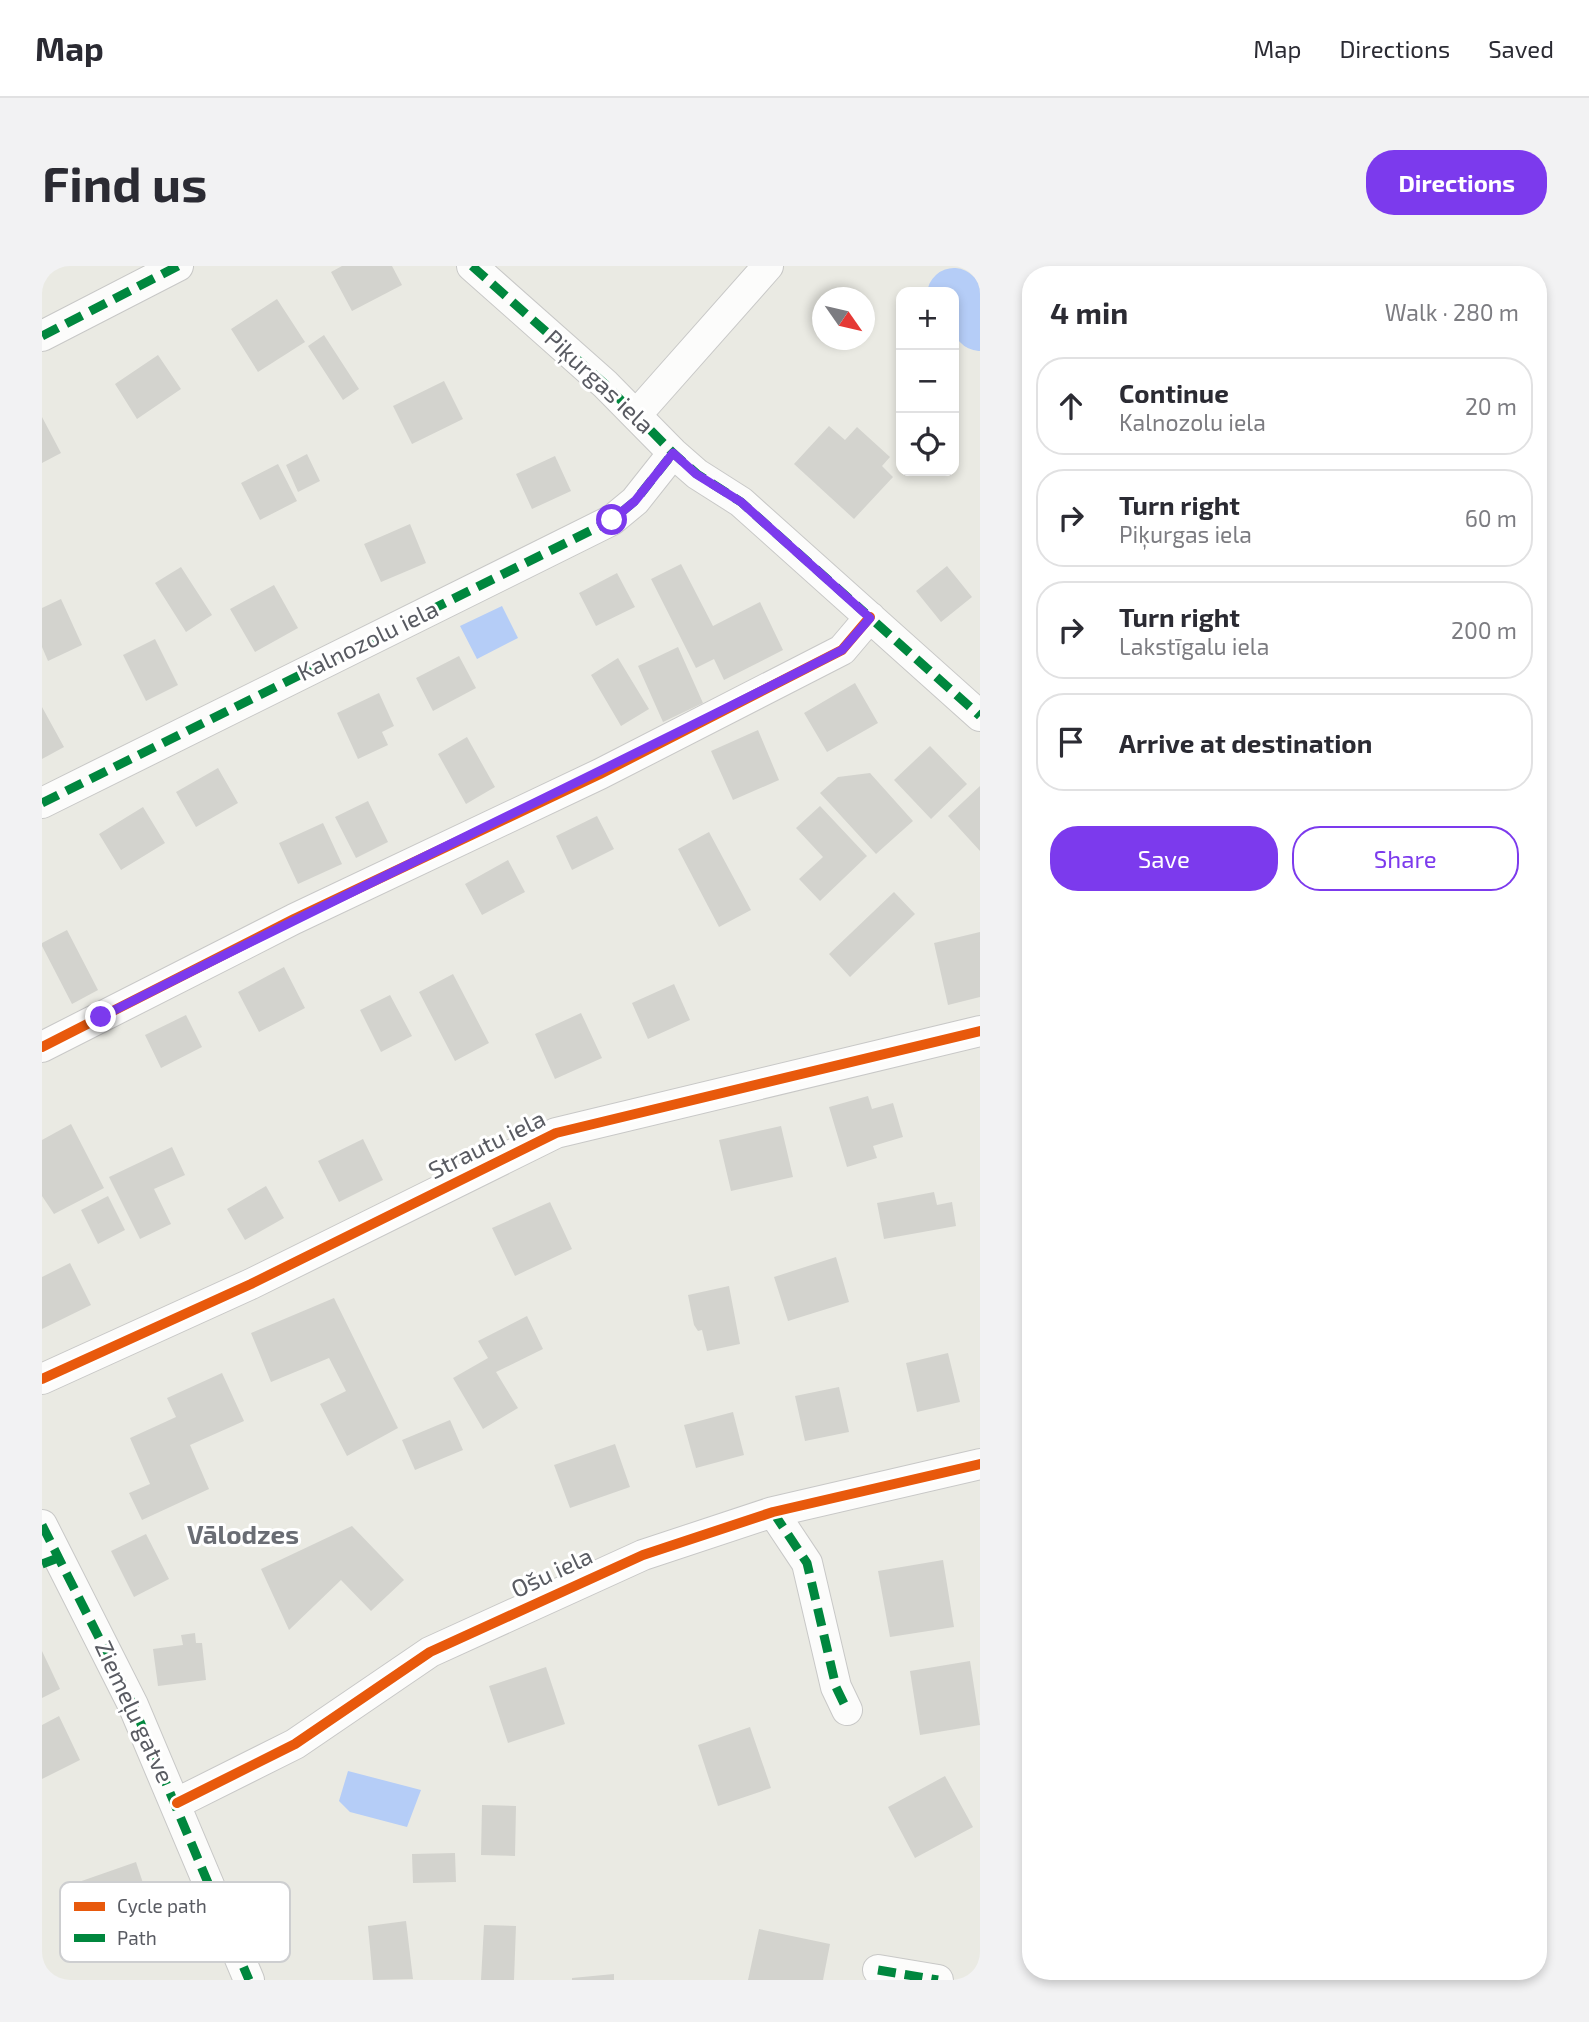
<!DOCTYPE html>
<html lang="en">
<head>
<meta charset="utf-8">
<style>
  :root { --surface:#fff; --page:#f2f2f3; --text:#2b2b33; --muted:#7c7c81; --line:#e1e1e2; --accent:#7c3aed }
  body { margin:0; font-family:"Exo 2",sans-serif; background:var(--page); color:var(--text) }
  .controls { position:absolute; right:21px; top:21px; display:grid; overflow:hidden; border-radius:14px; box-shadow:0 4px 10px #0003 }
  .controls button { width:63px; height:63px; display:grid; place-items:center; padding:0; border:0; border-bottom:2px solid var(--line); background:var(--surface); color:var(--text); font:35px sans-serif }
  .compass { position:absolute; left:770px; top:21px; width:63px; height:63px; border-radius:50%; background:var(--surface); box-shadow:0 4px 10px #0003; rotate:124deg }
  .stop { position:absolute; width:21px; height:21px; margin:-16px; border:5px solid #7c3aed; border-radius:50%; background:#fff }
  .stop.end { background:#7c3aed; border-color:#fff; box-shadow:0 2px 7px #0008 }
  .list { margin:0; padding:0; list-style:none }
  h2 { display:flex; justify-content:space-between; align-items:center; height:91px; margin:0; padding:0 28px; font-size:30px }
  h2 small { font-size:23px; font-weight:400; color:var(--muted) }
  .list li { display:grid; grid-template-columns:46px 1fr auto; gap:21px; align-items:center; box-sizing:border-box; height:98px; margin:0 14px 14px; padding:0 14px; border:2px solid var(--line); border-radius:28px }
  .list b { display:block; font-size:26px; white-space:nowrap }
  .list p { margin:0; font-size:23px; white-space:nowrap; color:var(--muted) }
  .list em { font-size:23px; font-style:normal; color:var(--muted) }
  .actions { display:flex; gap:14px; padding:21px 28px }
  .actions a { flex:1; padding:16px 0; border:2px solid var(--accent); border-radius:28px; text-align:center; font-size:24px; color:var(--accent) }
  .actions .main { background:var(--accent); color:#fff }
  .icon { flex:none; width:38px; height:38px; fill:none; stroke:currentColor; stroke-width:2; stroke-linecap:round; stroke-linejoin:round }
  .map { position:relative; flex:none; width:938px; height:1714px; overflow:hidden; border-radius:28px }
  header { display:flex; align-items:center; gap:42px; box-sizing:border-box; height:98px; padding:0 35px; background:var(--surface); border-bottom:2px solid var(--line) }
  header strong { font-size:33px }
  nav { display:flex; gap:38px; margin-inline-start:auto; font-size:24px }
  .intro { display:flex; align-items:center; justify-content:space-between; box-sizing:border-box; height:168px; padding:0 42px }
  h1 { margin:0; font-size:49px }
  .button { padding:18px 32px; border-radius:28px; background:var(--accent); color:#fff; font-size:24px; font-weight:700 }
  main { display:flex; gap:42px; padding:0 42px }
  aside { flex:1; background:var(--surface); border-radius:28px; box-shadow:0 4px 10px #0003 }
  .map>svg:first-child { display:block }
  .water { fill:#b5cdf7 }
  .lines { fill:none; stroke-linecap:round; stroke-linejoin:round }
  .river { stroke:#b5cdf7; stroke-width:54 }
  .building { fill:#d3d3ce }
  .street-casing { stroke:#c8c8c7; stroke-width:32 }
  .street { stroke:#fcfcfb; stroke-width:30 }
  .quiet { stroke:#00873e; stroke-width:9; stroke-dasharray:18 9; stroke-linecap:butt }
  .cycleway-casing { stroke:#fff; stroke-width:15 }
  .cycleway { stroke:#e8590c; stroke-width:10 }
  .route { stroke:#7c3aed; stroke-width:9 }
  .labels { text-anchor:middle; stroke-width:6; stroke-linejoin:round; paint-order:stroke }
  .street-label { font-size:24px; fill:#595b62; stroke:#fff }
  .neighbourhood-label { font-size:26px; font-weight:bold; fill:#6a6d74; stroke:#fff }
  .key { fill:#fff; stroke:#cdced0; stroke-width:2 }
  .key-label { font-size:19px; fill:#595b62 }
</style>
</head>
<body>
<header>
<strong>Map</strong>
<nav><a>Map</a><a>Directions</a><a>Saved</a></nav>
</header>
<div class="intro"><h1>Find us</h1><a class="button">Directions</a></div>
<main>
<div class="map">
<svg width="938" height="1714" viewBox="0 0 938 1714">
  <rect width="100%" height="100%" fill="#eaeae3"/>
  <!-- water -->
  <path class="water" d="M 460,340 L 476,372 L 435,393 L 418,360 Z
    M 306,1505 L 379,1524 L 365,1561 L 308,1546 L 297,1535 Z"/>
  <g class="lines">
    <!-- river -->
    <path class="river" d="M 912,29 L 938,58"/>
  </g>
  <!-- building -->
  <path class="building" d="M 300,0 L 350,0 L 360,19 L 310,45 L 289,6 Z
    M 235,33 L 263,76 L 216,106 L 189,63 Z
    M 282,69 L 317,123 L 301,134 L 266,80 Z
    M 116,89 L 139,123 L 95,153 L 73,118 Z
    M 402,115 L 421,153 L 370,178 L 351,140 Z
    M 0,151 L 19,187 L 0,197 Z
    M 787,160 L 803,174 L 815,161 L 848,191 L 840,200 L 851,211 L 812,253 L 752,198 Z
    M 265,188 L 278,215 L 256,226 L 244,199 Z
    M 513,190 L 529,225 L 490,243 L 474,208 Z
    M 236,198 L 255,235 L 218,254 L 199,217 Z
    M 368,258 L 384,297 L 339,316 L 322,278 Z
    M 639,298 L 671,360 L 718,336 L 741,384 L 682,414 L 672,393 L 654,402 L 609,313 Z
    M 905,300 L 930,331 L 899,356 L 874,325 Z
    M 139,301 L 170,349 L 144,366 L 113,317 Z
    M 575,307 L 593,341 L 554,360 L 537,327 Z
    M 232,319 L 256,362 L 213,386 L 188,343 Z
    M 19,333 L 40,379 L 6,395 L 0,381 L 0,342 Z
    M 113,373 L 136,419 L 104,435 L 81,389 Z
    M 636,381 L 661,437 L 621,456 L 596,400 Z
    M 417,390 L 434,422 L 391,445 L 374,412 Z
    M 576,392 L 607,443 L 579,460 L 549,409 Z
    M 813,417 L 836,457 L 785,486 L 762,447 Z
    M 337,427 L 352,460 L 340,466 L 346,479 L 316,493 L 295,447 Z
    M 0,441 L 22,481 L 0,493 Z
    M 716,464 L 737,514 L 691,534 L 669,485 Z
    M 425,471 L 453,521 L 424,538 L 396,488 Z
    M 888,480 L 925,518 L 889,553 L 852,514 Z
    M 176,502 L 196,537 L 154,561 L 134,526 Z
    M 828,507 L 871,555 L 834,588 L 778,527 L 796,511 Z
    M 938,520 L 938,585 L 906,550 Z
    M 326,535 L 346,576 L 314,592 L 293,551 Z
    M 778,540 L 825,590 L 778,635 L 757,613 L 781,591 L 754,562 Z
    M 101,541 L 123,577 L 79,604 L 57,568 Z
    M 555,550 L 572,583 L 530,604 L 514,570 Z
    M 281,557 L 300,598 L 256,618 L 237,577 Z
    M 667,566 L 709,644 L 677,661 L 636,583 Z
    M 466,594 L 483,626 L 440,649 L 423,618 Z
    M 852,626 L 873,648 L 808,711 L 787,688 Z
    M 25,664 L 56,724 L 30,738 L 0,680 L 0,677 Z
    M 938,666 L 938,731 L 906,739 L 892,677 Z
    M 242,701 L 263,742 L 217,766 L 196,726 Z
    M 411,708 L 447,777 L 413,795 L 377,726 Z
    M 632,718 L 648,754 L 606,773 L 590,737 Z
    M 348,729 L 370,770 L 339,786 L 318,744 Z
    M 539,747 L 560,792 L 513,813 L 493,768 Z
    M 144,749 L 160,781 L 119,802 L 103,769 Z
    M 826,830 L 830,843 L 851,837 L 861,871 L 831,880 L 835,892 L 805,901 L 787,841 Z
    M 29,858 L 62,922 L 12,948 L 0,930 L 0,874 Z
    M 739,860 L 751,911 L 689,925 L 677,874 Z
    M 321,873 L 341,914 L 297,936 L 276,895 Z
    M 130,881 L 143,909 L 112,923 L 129,958 L 98,973 L 67,911 Z
    M 224,920 L 242,952 L 203,974 L 185,943 Z
    M 892,926 L 895,939 L 910,936 L 914,960 L 842,973 L 835,937 Z
    M 66,930 L 83,964 L 56,978 L 39,944 Z
    M 508,936 L 530,983 L 473,1010 L 450,962 Z
    M 794,991 L 807,1036 L 746,1055 L 732,1011 Z
    M 28,997 L 49,1039 L 0,1063 L 0,1011 Z
    M 687,1020 L 698,1078 L 665,1085 L 660,1064 L 656,1065 L 652,1059 L 646,1029 Z
    M 292,1032 L 356,1162 L 305,1190 L 278,1138 L 304,1125 L 287,1092 L 229,1116 L 209,1067 Z
    M 485,1050 L 501,1083 L 454,1106 L 476,1142 L 441,1163 L 411,1112 L 446,1092 L 436,1075 Z
    M 906,1087 L 918,1136 L 875,1146 L 864,1097 Z
    M 180,1107 L 202,1155 L 148,1179 L 167,1223 L 100,1254 L 87,1227 L 108,1218 L 88,1172 L 134,1151 L 125,1132 Z
    M 797,1121 L 807,1166 L 763,1175 L 753,1130 Z
    M 691,1146 L 702,1189 L 654,1202 L 642,1159 Z
    M 408,1154 L 421,1184 L 373,1204 L 360,1174 Z
    M 573,1178 L 588,1221 L 528,1242 L 512,1199 Z
    M 310,1260 L 362,1314 L 329,1345 L 299,1314 L 247,1364 L 219,1303 Z
    M 104,1268 L 127,1313 L 92,1331 L 69,1285 Z
    M 901,1294 L 912,1361 L 848,1371 L 836,1305 Z
    M 153,1367 L 154,1377 L 160,1377 L 164,1414 L 116,1420 L 111,1383 L 141,1379 L 139,1369 Z
    M 0,1385 L 18,1423 L 0,1432 Z
    M 928,1395 L 938,1459 L 878,1469 L 868,1405 Z
    M 504,1401 L 523,1458 L 466,1477 L 447,1420 Z
    M 17,1450 L 38,1494 L 0,1513 L 0,1459 Z
    M 708,1461 L 729,1522 L 676,1540 L 656,1479 Z
    M 903,1510 L 931,1561 L 873,1592 L 846,1541 Z
    M 440,1539 L 474,1540 L 473,1590 L 439,1589 Z
    M 413,1587 L 414,1616 L 371,1617 L 370,1588 Z
    M 94,1596 L 110,1644 L 47,1666 L 31,1618 Z
    M 364,1655 L 371,1713 L 331,1714 L 326,1660 Z
    M 442,1659 L 474,1660 L 472,1714 L 439,1714 Z
    M 717,1663 L 788,1678 L 781,1714 L 706,1714 Z
    M 572,1708 L 572,1714 L 530,1714 L 530,1712 Z"/>
  <g class="lines">
    <defs>
      <path id="street" d="M 430,0 L 563,118 L 631,187 L 655,208 L 699,236 L 938,450
        M 0,70 L 136,0
        M 595,148 L 726,0
        M 0,537 L 570,254 L 593,235 L 631,187
        M 0,781 L 252,653 L 558,508 L 800,384 L 828,351
        M 0,1113 L 209,1018 L 514,867 L 938,765
        M 731,1246 L 765,1297 L 794,1421 L 805,1444
        M 0,1259 L 91,1439 L 207,1714
        M 135,1537 L 253,1478 L 388,1386 L 601,1289 L 731,1246 L 938,1198
        M 836,1704 L 896,1714"/>
    </defs>
    <!-- street casing -->
    <use href="#street" class="street-casing"/>
    <!-- street -->
    <use href="#street" class="street"/>
    <!-- quiet -->
    <path class="quiet" d="M 430,0 L 563,118 L 631,187 L 655,208 L 699,236 L 938,450
      M 0,70 L 136,0
      M 0,537 L 570,254 L 593,235 L 631,187
      M 731,1246 L 765,1297 L 794,1421 L 805,1444
      M 0,1259 L 91,1439 L 207,1714
      M 0,1298 L 16,1292
      M 836,1704 L 896,1714"/>
    <defs>
      <path id="cycleway" d="M 0,781 L 252,653 L 558,508 L 800,384 L 828,351
        M 0,1113 L 209,1018 L 514,867 L 938,765
        M 135,1537 L 253,1478 L 388,1386 L 601,1289 L 731,1246 L 938,1198"/>
    </defs>
    <!-- cycleway casing -->
    <use href="#cycleway" class="cycleway-casing"/>
    <!-- cycleway -->
    <use href="#cycleway" class="cycleway"/>
  </g>
  <g class="lines">
    <!-- route -->
    <path class="route" d="M 59,751 C 305,626 555,509 800,384 L 828,352 L 699,236 L 654,208 L 631,187 L 593,235 L 570,254"/>
  </g>
  <g class="labels">
    <!-- street labels -->
    <g class="street-label">
      <text transform="translate(557 116) rotate(43)" y="8">Piķurgas iela</text>
      <text transform="translate(326 375) rotate(-26)" y="8">Kalnozolu iela</text>
      <text transform="translate(445 879) rotate(-26)" y="8">Strautu iela</text>
      <text transform="translate(510 1307) rotate(-25)" y="8">Ošu iela</text>
      <text transform="translate(92 1446) rotate(65)" y="8">Ziemeļu gatve</text>
    </g>
    <!-- neighbourhood labels -->
    <g class="neighbourhood-label">
      <text x="201" y="1278">Vālodzes</text>
    </g>
  </g>
  <!-- legend -->
  <rect x="18" y="1616" width="230" height="80" rx="10" class="key"/>
  <rect x="32" y="1636" width="31" height="9" fill="#e8590c"/>
  <rect x="32" y="1668" width="31" height="8" fill="#00873e"/>
  <g class="key-label">
    <text x="75" y="1647">Cycle path</text>
    <text x="75" y="1679">Path</text>
  </g>
</svg>
<div class="controls">
<button>+</button>
<button>−</button>
<button><svg class="icon" aria-label="locate" viewBox="0 0 24 24"><circle cx="12" cy="12" r="6"/><path d="M12 2v4M12 18v4M2 12h4M18 12h4"/></svg></button>
</div>
<svg class="compass" viewBox="-18 -18 36 36"><path d="M0-13l5 13h-10z" fill="#e53935"/><path d="M0 13l5-13h-10z" fill="#7c7c81"/></svg>
<div class="stop" style="left:570px;top:254px"></div>
<div class="stop end" style="left:59px;top:751px"></div>
</div>
<aside>
<h2>4 min<small>Walk · 280 m</small></h2>
<ul class="list">
<li><svg class="icon" aria-label="ahead" viewBox="0 0 24 24"><path d="M12 20V5M6 11l6-6 6 6"/></svg><div><b>Continue</b><p>Kalnozolu iela</p></div><em>20 m</em></li>
<li><svg class="icon" aria-label="right" viewBox="0 0 24 24"><path d="M7 20v-9h11M14 6l5 5-5 5"/></svg><div><b>Turn right</b><p>Piķurgas iela</p></div><em>60 m</em></li>
<li><svg class="icon" aria-label="right" viewBox="0 0 24 24"><path d="M7 20v-9h11M14 6l5 5-5 5"/></svg><div><b>Turn right</b><p>Lakstīgalu iela</p></div><em>200 m</em></li>
<li><svg class="icon" aria-label="arrive" viewBox="0 0 24 24"><path d="M6 21V4h12l-3 4 3 4H6"/></svg><div><b>Arrive at destination</b></div></li>
</ul>
<div class="actions"><a class="main">Save</a><a>Share</a></div>
</aside>
</main>
</body>
</html>
